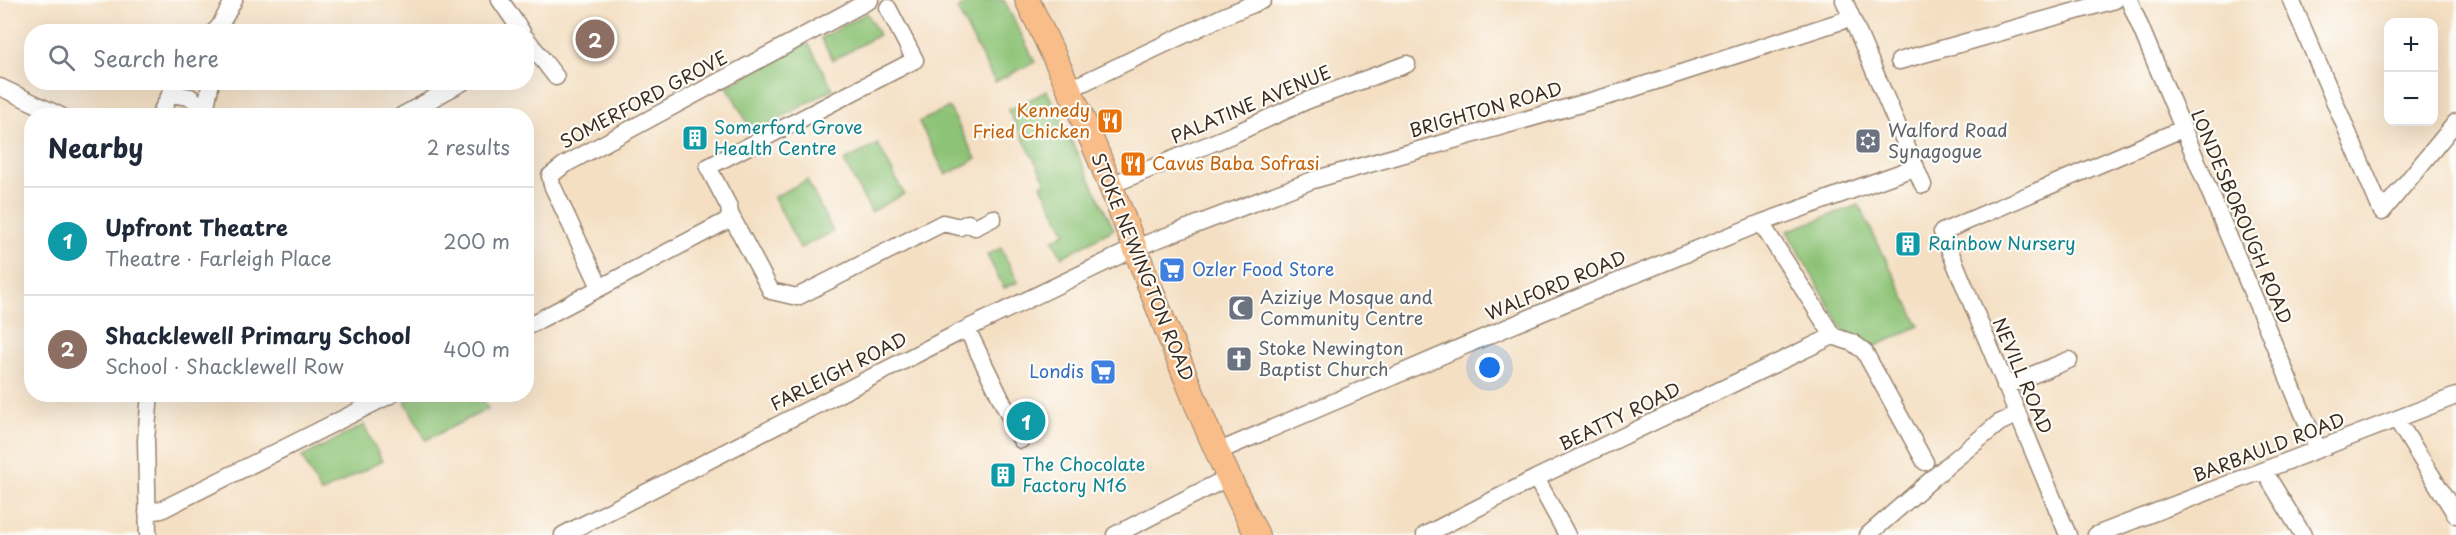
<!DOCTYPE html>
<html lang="en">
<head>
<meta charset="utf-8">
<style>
  :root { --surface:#fff; --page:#f6f6f7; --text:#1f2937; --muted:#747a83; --line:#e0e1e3; --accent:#1a73e8 }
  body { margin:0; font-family:"Playpen Sans",sans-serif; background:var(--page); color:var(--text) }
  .controls { position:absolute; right:18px; top:18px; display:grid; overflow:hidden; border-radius:12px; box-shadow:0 6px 24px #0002 }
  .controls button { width:54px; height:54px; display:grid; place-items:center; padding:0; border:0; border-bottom:2px solid var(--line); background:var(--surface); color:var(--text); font:30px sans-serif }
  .you { position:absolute; left:1490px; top:368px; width:21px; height:21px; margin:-15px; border:4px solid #fff; border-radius:50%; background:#1a73e8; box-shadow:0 0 0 9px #1a73e833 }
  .badge { display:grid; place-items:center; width:39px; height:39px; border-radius:50%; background:var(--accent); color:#fff; font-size:20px; font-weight:700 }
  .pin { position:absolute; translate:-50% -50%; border:3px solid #fff; box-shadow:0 2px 6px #0006 }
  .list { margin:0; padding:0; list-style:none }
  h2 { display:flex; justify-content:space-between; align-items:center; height:78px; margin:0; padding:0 24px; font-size:26px }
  h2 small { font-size:20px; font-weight:400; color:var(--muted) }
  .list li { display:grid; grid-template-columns:39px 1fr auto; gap:18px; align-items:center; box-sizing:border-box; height:108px; padding:0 24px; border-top:2px solid var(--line) }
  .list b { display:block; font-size:22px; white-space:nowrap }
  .list p { margin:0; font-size:20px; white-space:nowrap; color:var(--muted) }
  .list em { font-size:20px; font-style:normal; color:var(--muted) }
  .icon { flex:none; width:33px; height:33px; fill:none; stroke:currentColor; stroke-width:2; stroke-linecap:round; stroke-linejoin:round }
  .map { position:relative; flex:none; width:2456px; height:535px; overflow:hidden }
  .search { position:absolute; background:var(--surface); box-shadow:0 6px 24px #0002; left:24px; top:24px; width:510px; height:66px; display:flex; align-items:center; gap:15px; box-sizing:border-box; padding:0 21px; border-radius:24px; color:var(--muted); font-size:22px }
  .panel { position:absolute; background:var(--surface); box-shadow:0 6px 24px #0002; left:24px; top:108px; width:510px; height:294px; border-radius:24px }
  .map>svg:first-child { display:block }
  .green { fill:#8cc376; stroke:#64764a; stroke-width:1.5 }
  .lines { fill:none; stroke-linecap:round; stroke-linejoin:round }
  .minor-casing { stroke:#988470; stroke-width:19 }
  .highway-casing { stroke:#988470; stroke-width:26 }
  .minor { stroke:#fff; stroke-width:16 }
  .highway { stroke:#f8bd88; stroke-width:24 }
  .labels { text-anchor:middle; stroke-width:4.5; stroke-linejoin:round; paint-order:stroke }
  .street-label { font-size:18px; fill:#3b2a1e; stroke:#fdfcf7 }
  .food-label { font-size:18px; fill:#c56008; stroke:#fdfcf7; text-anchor:end }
  .culture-label { font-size:18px; fill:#0d838f; stroke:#fdfcf7; text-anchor:start }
  .worship-label { font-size:18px; fill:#5b616d; stroke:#fdfcf7; text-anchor:start }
  .shop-label { font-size:18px; fill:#366cbe; stroke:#fdfcf7; text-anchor:start }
</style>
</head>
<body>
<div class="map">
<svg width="2456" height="535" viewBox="0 0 2456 535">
  <rect width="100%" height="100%" fill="#fdfcf7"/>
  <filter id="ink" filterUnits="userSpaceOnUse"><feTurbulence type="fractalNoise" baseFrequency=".0167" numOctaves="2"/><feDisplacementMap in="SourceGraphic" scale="12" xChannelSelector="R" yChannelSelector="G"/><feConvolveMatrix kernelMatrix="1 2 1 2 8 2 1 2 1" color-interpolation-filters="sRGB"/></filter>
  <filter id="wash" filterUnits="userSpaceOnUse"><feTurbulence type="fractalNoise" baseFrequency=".008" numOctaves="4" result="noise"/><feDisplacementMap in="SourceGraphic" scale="24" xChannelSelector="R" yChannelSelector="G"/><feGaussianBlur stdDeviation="1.35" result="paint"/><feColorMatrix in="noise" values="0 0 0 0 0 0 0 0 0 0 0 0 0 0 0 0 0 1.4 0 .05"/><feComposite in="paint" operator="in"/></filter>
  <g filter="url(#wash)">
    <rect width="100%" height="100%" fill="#f4dfc3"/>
    <!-- green -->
    <path class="green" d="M 972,0 L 1004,0 L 1035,62 L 995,82 L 957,9 Z
      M 867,13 L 879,35 L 833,60 L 821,38 Z
      M 808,43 L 833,89 L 753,133 L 727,86 Z
      M 1047,91 L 1114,229 L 1062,257 L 1053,240 L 1066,233 L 1041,185 L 1046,182 L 1008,110 Z
      M 949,107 L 976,159 L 946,175 L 919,122 Z
      M 878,144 L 904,194 L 871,212 L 844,161 Z
      M 807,180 L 833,232 L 800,248 L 774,197 Z
      M 1859,205 L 1919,326 L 1872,348 L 1843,330 L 1787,231 Z
      M 1001,248 L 1018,282 L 1004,288 L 987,255 Z
      M 417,395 L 480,395 L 488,409 L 426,440 L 405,401 Z
      M 364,425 L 382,461 L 321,493 L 302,457 Z"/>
  </g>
  <g filter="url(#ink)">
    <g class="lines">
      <defs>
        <path id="minor" d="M 500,0 L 522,32
          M 1844,0 L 1923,185
          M 2129,0 L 2318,449
          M 2291,0 L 2382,212 L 2456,122
          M 888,8 L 915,60 L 708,167 L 729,207 L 730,214 L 771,291 L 797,297 L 943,223 L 960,227 L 968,223 L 975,227 L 993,218
          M 214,32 L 219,27 L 234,0
          M 526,38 L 556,77
          M 1899,61 L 2115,0
          M 0,87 L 61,116
          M 1070,89 L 1224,16 L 1263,0
          M 170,94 L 190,97 L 205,109
          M 159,116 L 177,82
          M 204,116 L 211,82
          M 401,116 L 463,82
          M 1111,185 L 1234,134 L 1306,101 L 1407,64
          M 1761,223 L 1833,336 L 1853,343 L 1864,351 L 1925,462
          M 600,287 L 552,185 L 550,176 L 564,165 L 870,0
          M 526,327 L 732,218
          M 967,329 L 1021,440
          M 2005,386 L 2069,360
          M 2397,420 L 2456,515
          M 1217,452 L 1541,313 L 1761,223 L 1916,167
          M 2264,471 L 2303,535
          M 1536,478 L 1567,535
          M 147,512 L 161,510 L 392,394
          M 148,535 L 146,440 L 150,394
          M 563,535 L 958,333 L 1135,248 L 1313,180 L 1619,93 L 1851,18
          M 1115,535 L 1227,478
          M 1425,535 L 1536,478 L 1833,336
          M 1868,535 L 1948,465 L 1999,423 L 2018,414
          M 2068,535 L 1942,232 L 2182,129
          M 2096,535 L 2456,396"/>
        <path id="highway" d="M 1027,0 C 1057,61 1086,123 1111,187 C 1158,304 1199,423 1257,535"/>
      </defs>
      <!-- minor casing -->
      <use href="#minor" class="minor-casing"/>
      <!-- highway casing -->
      <use href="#highway" class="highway-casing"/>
      <!-- minor -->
      <use href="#minor" class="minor"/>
      <!-- highway -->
      <use href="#highway" class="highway"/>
    </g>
  </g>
  <!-- icons -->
  <defs>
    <symbol id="restaurant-square" viewBox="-11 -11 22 22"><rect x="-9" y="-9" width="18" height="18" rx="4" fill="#e8710a" stroke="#fdfcf7"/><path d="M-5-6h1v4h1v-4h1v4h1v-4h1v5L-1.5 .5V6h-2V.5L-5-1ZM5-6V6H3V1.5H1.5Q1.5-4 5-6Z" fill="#fff"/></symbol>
    <symbol id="building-square" viewBox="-11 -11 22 22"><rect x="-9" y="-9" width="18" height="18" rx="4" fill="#0f9aa8" stroke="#fdfcf7"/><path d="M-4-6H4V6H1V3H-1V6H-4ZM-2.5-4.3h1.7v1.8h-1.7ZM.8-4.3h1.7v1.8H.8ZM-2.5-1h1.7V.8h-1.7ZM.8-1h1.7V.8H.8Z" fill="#fff"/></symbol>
    <symbol id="synagogue-square" viewBox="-11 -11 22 22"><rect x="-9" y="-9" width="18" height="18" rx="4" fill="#6b7280" stroke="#fdfcf7"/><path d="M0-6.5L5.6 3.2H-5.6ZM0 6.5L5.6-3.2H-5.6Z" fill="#fff"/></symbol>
    <symbol id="supermarket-square" viewBox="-11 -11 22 22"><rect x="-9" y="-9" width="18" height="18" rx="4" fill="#3f7fe0" stroke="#fdfcf7"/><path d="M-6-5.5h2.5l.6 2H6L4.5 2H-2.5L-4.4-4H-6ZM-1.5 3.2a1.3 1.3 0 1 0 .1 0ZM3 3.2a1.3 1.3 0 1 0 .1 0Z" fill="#fff"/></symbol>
    <symbol id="mosque-square" viewBox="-11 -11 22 22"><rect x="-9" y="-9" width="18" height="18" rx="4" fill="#6b7280" stroke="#fdfcf7"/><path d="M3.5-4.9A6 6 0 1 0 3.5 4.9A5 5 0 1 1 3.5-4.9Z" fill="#fff"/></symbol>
    <symbol id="church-square" viewBox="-11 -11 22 22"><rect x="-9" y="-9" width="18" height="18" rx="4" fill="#6b7280" stroke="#fdfcf7"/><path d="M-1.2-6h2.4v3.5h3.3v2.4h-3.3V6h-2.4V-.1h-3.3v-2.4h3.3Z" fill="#fff"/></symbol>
  </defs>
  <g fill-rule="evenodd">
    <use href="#restaurant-square" x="1095" y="106" width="30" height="30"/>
    <use href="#building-square" x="680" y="123" width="30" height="30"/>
    <use href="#synagogue-square" x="1853" y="126" width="30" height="30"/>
    <use href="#restaurant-square" x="1118" y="149" width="30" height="30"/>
    <use href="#building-square" x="1893" y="229" width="30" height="30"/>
    <use href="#supermarket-square" x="1157" y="255" width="30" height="30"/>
    <use href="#mosque-square" x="1226" y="293" width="30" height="30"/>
    <use href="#church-square" x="1224" y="344" width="30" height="30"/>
    <use href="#supermarket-square" x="1088" y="357" width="30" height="30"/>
    <use href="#building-square" x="988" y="460" width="30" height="30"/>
  </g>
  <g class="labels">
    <!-- street labels -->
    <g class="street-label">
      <text transform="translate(644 100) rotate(-28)" y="6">SOMERFORD GROVE</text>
      <text transform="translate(1251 105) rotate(-23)" y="6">PALATINE AVENUE</text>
      <text transform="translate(1486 110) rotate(-16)" y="6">BRIGHTON ROAD</text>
      <text transform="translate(2241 217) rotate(67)" y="6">LONDESBOROUGH ROAD</text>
      <text transform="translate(1142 267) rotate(68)" y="6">STOKE NEWINGTON ROAD</text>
      <text transform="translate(1556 286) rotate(-23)" y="6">WALFORD ROAD</text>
      <text transform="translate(839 372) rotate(-27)" y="6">FARLEIGH ROAD</text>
      <text transform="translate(2022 376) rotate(67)" y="6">NEVILL ROAD</text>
      <text transform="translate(1620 417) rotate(-26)" y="6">BEATTY ROAD</text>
      <text transform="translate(2269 448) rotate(-21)" y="6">BARBAULD ROAD</text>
    </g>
    <!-- food labels -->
    <g class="food-label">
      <text x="1090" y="117">Kennedy<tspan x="1090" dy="21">Fried Chicken</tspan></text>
      <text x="1152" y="170" text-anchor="start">Cavus Baba Sofrasi</text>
    </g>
    <!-- culture labels -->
    <g class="culture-label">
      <text x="714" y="134">Somerford Grove<tspan x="714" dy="21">Health Centre</tspan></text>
      <text x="1928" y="250">Rainbow Nursery</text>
      <text x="1022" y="471">The Chocolate<tspan x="1022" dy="21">Factory N16</tspan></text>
    </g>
    <!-- worship labels -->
    <g class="worship-label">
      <text x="1888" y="137">Walford Road<tspan x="1888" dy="21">Synagogue</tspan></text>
      <text x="1260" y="304">Aziziye Mosque and<tspan x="1260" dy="21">Community Centre</tspan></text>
      <text x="1258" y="355">Stoke Newington<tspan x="1258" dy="21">Baptist Church</tspan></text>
    </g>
    <!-- shop labels -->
    <g class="shop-label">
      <text x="1192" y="276">Ozler Food Store</text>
      <text x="1084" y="378" text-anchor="end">Londis</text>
    </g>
  </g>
</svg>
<div class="controls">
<button>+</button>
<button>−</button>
</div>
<div class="you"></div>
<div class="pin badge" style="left:1026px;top:421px;background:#0f9aa8">1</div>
<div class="pin badge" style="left:595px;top:39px;background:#8d6e63">2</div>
<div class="search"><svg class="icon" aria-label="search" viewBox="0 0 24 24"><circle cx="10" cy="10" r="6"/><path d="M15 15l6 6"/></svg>Search here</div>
<section class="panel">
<h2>Nearby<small>2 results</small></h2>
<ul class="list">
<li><span class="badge" style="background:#0f9aa8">1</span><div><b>Upfront Theatre</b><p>Theatre · Farleigh Place</p></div><em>200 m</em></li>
<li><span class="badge" style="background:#8d6e63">2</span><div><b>Shacklewell Primary School</b><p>School · Shacklewell Row</p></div><em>400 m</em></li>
</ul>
</section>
</div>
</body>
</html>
